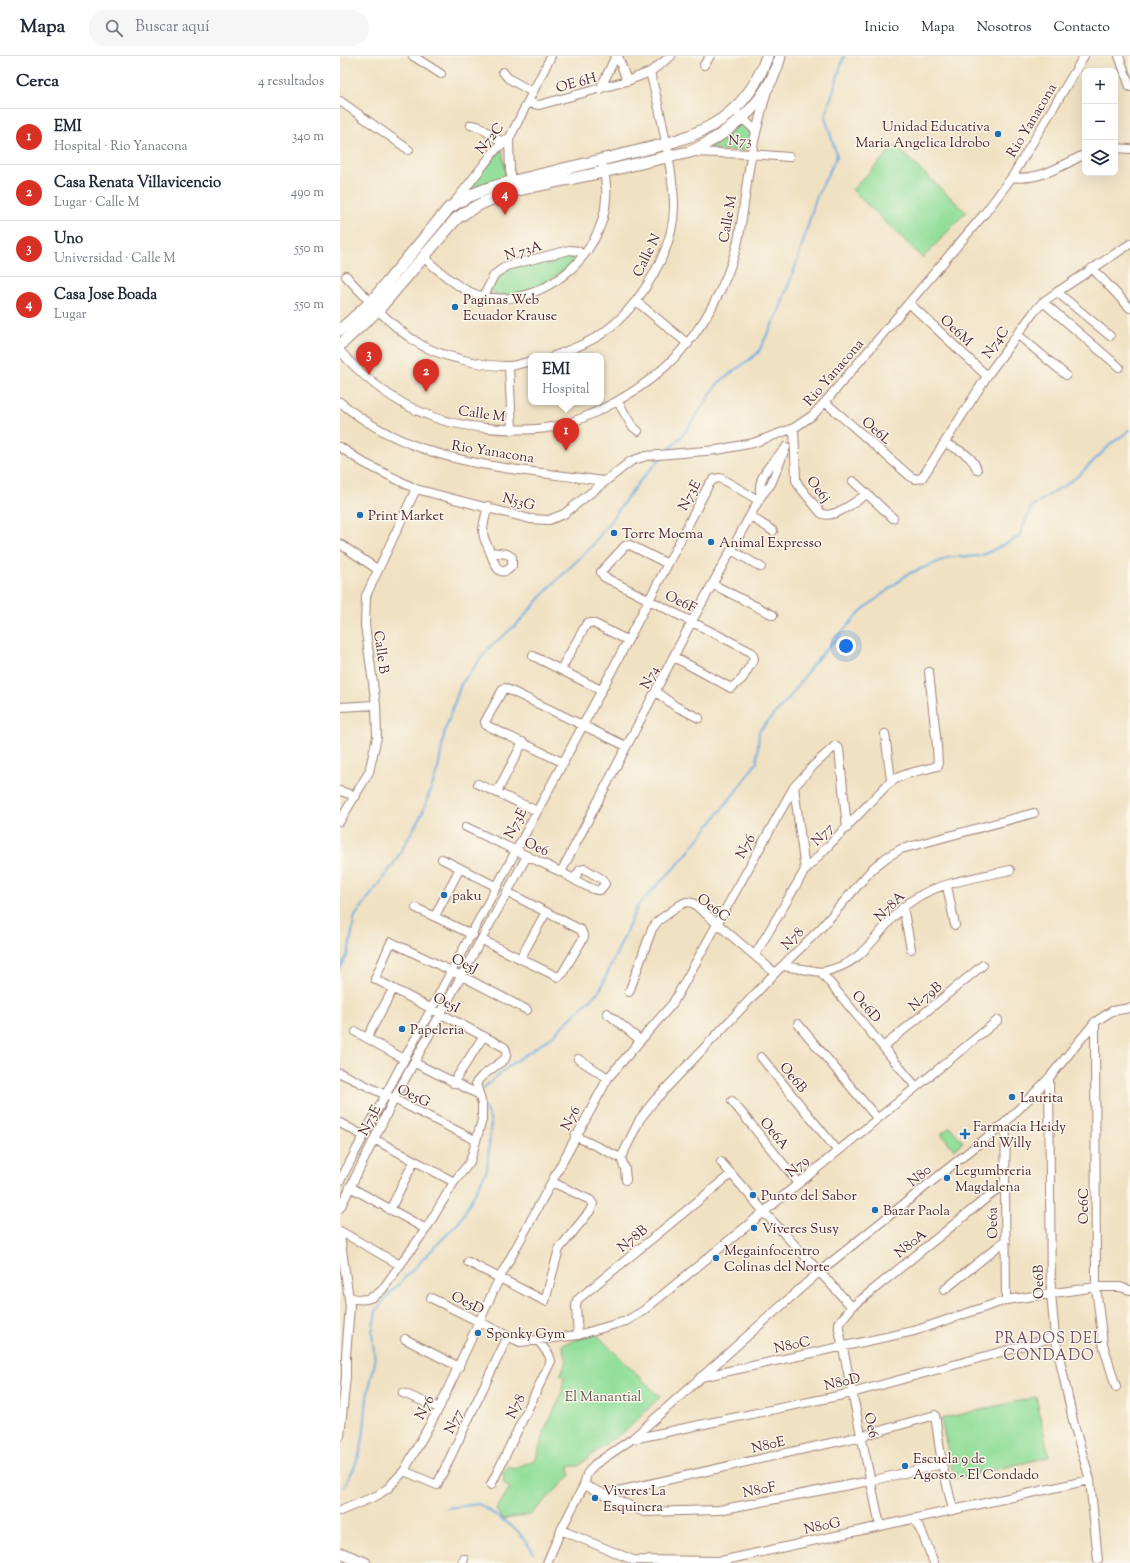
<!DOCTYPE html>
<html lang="es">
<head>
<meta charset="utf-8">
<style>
  :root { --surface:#fff; --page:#f6f6f7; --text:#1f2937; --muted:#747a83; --line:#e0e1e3; --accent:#d93025 }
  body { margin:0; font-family:"Sorts Mill Goudy",serif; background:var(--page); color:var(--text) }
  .controls { position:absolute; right:12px; top:12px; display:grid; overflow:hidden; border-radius:8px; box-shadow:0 4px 16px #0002 }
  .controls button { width:36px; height:36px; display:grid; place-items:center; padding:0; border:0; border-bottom:1px solid var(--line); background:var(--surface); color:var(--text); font:20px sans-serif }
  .you { position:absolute; left:506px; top:590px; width:14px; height:14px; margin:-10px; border:3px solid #fff; border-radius:50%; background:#1a73e8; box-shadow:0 0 0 6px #1a73e833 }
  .badge { display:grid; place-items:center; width:26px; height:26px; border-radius:50%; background:var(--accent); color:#fff; font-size:13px; font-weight:700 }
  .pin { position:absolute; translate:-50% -33px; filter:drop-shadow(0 1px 2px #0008) }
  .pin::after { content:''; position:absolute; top:21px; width:14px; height:12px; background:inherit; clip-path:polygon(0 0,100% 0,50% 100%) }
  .popup { position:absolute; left:188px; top:297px; width:76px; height:52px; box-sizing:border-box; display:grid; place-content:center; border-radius:8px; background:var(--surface); filter:drop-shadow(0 1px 3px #0005); font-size:13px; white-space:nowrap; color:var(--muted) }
  .popup b { font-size:15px; color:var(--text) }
  .popup::after { content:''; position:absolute; left:50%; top:100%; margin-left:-8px; border:8px solid transparent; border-top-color:var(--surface) }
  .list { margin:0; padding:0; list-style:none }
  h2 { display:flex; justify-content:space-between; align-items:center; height:52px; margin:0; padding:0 16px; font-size:17px }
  h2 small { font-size:13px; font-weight:400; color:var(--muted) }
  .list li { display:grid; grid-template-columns:26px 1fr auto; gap:12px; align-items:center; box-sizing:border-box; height:56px; padding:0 16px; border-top:1px solid var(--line) }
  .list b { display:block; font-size:15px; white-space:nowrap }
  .list p { margin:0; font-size:13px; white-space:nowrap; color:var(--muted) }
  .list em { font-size:13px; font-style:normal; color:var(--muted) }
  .icon { flex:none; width:22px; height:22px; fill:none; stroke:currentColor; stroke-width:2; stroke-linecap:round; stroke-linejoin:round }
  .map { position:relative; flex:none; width:790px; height:1507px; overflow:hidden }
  header { display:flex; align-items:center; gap:24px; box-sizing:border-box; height:56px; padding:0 20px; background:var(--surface); border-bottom:1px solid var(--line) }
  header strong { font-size:19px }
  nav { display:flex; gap:22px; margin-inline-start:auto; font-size:14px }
  .search { width:280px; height:36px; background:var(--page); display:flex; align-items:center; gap:10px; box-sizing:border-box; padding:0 14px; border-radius:22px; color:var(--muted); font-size:15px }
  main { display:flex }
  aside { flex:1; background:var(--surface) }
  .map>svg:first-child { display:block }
  .green { fill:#92de9a; stroke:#6e7e62 }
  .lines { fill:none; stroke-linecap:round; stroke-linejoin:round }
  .stream { stroke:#6bacdf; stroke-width:2 }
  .street-casing { stroke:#9d8076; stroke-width:10 }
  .secondary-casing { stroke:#9d8076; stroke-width:13 }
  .street { stroke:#fff; stroke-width:8 }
  .secondary { stroke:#fff; stroke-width:11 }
  .poi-dot { fill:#1f6fb2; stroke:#fbf7ec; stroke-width:1.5 }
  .labels { text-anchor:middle; stroke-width:3; stroke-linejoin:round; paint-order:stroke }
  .street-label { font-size:14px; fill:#4a1f2b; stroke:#fbf7ec }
  .poi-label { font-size:14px; fill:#4a1f2b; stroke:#fbf7ec; text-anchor:start }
  .park-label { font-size:14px; fill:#60584c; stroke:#fbf7ec }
  .neighbourhood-label { font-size:15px; letter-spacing:1px; fill:#745067; stroke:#fbf7ec }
</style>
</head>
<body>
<header>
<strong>Mapa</strong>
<div class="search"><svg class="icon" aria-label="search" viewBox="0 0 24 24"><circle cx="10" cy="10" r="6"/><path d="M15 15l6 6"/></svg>Buscar aquí</div>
<nav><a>Inicio</a><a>Mapa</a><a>Nosotros</a><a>Contacto</a></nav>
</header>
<main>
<aside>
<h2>Cerca<small>4 resultados</small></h2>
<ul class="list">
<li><span class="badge">1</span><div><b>EMI</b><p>Hospital · Rio Yanacona</p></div><em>340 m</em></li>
<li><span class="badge">2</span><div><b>Casa Renata Villavicencio</b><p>Lugar · Calle M</p></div><em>490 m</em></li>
<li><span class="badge">3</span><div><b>Uno</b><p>Universidad · Calle M</p></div><em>550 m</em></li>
<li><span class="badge">4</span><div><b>Casa Jose Boada</b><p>Lugar</p></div><em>550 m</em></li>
</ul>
</aside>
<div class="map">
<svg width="790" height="1507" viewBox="0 0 790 1507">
  <rect width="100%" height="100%" fill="#fbf7ec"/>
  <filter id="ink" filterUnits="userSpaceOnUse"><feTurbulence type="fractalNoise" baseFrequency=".025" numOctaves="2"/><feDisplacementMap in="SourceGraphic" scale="8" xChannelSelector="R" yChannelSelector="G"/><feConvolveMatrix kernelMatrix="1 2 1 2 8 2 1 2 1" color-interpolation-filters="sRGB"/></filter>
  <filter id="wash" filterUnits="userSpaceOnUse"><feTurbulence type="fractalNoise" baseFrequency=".012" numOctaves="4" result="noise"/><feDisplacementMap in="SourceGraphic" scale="16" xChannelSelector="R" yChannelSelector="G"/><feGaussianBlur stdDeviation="0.9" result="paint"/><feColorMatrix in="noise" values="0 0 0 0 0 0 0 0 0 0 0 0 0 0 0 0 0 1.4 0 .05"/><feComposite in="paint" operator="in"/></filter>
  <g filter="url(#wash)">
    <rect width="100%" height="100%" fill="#f0e1c2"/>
    <!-- green -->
    <path class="green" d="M 401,68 L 410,71 C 411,78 410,89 405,94 L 372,94 L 370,90 Z
      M 555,90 L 626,156 L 583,202 L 512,134 Z
      M 162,93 L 166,120 L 164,125 L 122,139 Z
      M 229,198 L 233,200 L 233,207 C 216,221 174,249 152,236 L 150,232 L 156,222 L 167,213 Z
      M 610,1071 L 623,1086 L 614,1093 L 601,1078 Z
      M 255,1277 L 320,1341 L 288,1373 L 269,1385 L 239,1410 L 229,1410 L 230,1420 L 190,1459 L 163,1463 L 156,1454 L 170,1432 L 164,1428 L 163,1416 L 169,1410 L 174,1413 L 196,1403 L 206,1371 L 221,1340 L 224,1322 L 220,1318 L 227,1305 L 222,1289 Z
      M 696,1341 L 709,1401 L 614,1423 L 601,1363 Z"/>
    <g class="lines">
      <!-- stream -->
      <path class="stream" d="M 328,395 L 346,375 L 378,327 L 418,297 L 439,255 L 458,203 L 476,142 L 497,100 L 485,61 L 504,0
        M 0,913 L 8,898 L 15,860 L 53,809 L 82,758 L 98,713 L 105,674 L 121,628 L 149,592 L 177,568 L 213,528 L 252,490 L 298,427 L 322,401
        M 140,1035 L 170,1009 L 210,982 L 260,934 L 298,849 L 341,805 L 393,739 L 417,706 L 419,675 L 449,642 L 473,608 L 521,555 L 568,518 L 610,501 L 641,500 L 679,481 L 691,451 L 737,421 L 772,387 L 790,374
        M 4,1431 L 14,1412 L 21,1393 L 24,1374 L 27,1341 L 35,1306 L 32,1276 L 36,1255 L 49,1238 L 120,1165 L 147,1114 L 151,1066 L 145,1052
        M 107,1452 L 139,1448 L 177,1474 L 194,1497"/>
    </g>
  </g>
  <g filter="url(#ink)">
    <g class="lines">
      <defs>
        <path id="street" d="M 73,0 L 101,18
          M 278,0 L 287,25
          M 779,0 L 790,31
          M 364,9 L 370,0
          M 163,16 L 168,22 L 192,36
          M 260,33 L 276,0
          M 0,45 L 69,94
          M 188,47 L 199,49 L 287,25 L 310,16 L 331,0
          M 399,59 L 416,75
          M 131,69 L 140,71 L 160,85 L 168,83
          M 169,83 L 170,115 L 174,130
          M 775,92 L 790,93
          M 351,96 L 411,98 L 449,101
          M 672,121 C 698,125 722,110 745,98
          M 114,147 L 156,93 L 169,83 L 211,0
          M 84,202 C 102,217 121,236 145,241 C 202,252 263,200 266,143 C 267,130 265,117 261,104
          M 752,212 L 790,252
          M 6,220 C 28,244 51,270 78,287 C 98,300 146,311 170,310 C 177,309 184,307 191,305
          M 717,236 L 770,280
          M 144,240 L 154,219 L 166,210 L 230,194 L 238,195 L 243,199
          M 296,245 L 348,288
          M 703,246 L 779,311
          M 569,247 L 647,320
          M 677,278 L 726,319
          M 0,295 C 24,322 53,346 88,359 C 106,367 127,370 146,372 C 168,374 190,375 212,371 C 227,369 243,362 256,356 C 306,333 348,297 374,247 C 384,228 393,207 398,185 C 404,156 406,126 412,96 C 415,77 421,58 426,38
          M 214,300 C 230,294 249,287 263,277 C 300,250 335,194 334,148 C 334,138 332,127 331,117 C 326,83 319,49 310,16
          M 169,310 L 172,374
          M 0,346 C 75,410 171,412 264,425
          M 278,346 L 292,370 L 298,375
          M 485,346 L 571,421 L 576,423 L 582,422 L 647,320 L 694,256 L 703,246 L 717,236 L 790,188
          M 454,372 L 456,424 L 459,430 L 481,457 C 492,465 517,444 527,438
          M 605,387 C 618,394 633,399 637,414
          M 0,391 L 24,407 L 76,433 L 190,463 L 209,464 L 224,458 L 291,405 L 306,400 L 377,394 L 413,387 L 454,372 L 473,359 L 485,346 L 645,157 L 672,121 L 744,0
          M 513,425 L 553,462
          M 421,440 C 415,422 434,404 445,393
          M 148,450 C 146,459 143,467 143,475 C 143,484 148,489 150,496 C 154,505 158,525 172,510 L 172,501 L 167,498 L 150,496
          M 410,460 L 433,475
          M 0,488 L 37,513
          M 391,494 L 421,511
          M 328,508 L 290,489 L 285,490 L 261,516 L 264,521 L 409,595 L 412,597 L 414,603 L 402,623 L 391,632 L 334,601
          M 372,528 L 433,559
          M 193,600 L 261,634
          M 221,613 L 247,567 L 253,567 L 287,584
          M 316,636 L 335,650 L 359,662
          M 0,651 L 36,649
          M 545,678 L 551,724
          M 224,707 L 146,669 L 145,666 L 163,633 L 165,632 L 286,690
          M 138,728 L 197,755
          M 454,731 L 465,814
          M 0,735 L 16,740
          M 157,736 L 183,686
          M 0,765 L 29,716 L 37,681 L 36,649 L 25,569 L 26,540 L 76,433
          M 126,771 L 221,816 C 229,820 253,836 260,834 L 265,828 L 262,823 L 245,813 L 240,814 L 234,823
          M 102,803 L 157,831
          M 221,816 L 352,565 L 421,440 L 431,428 L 446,391
          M 607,830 L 615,869
          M 563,851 L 571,893
          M 76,852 L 133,879
          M 95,860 L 120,812
          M 142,884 L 218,921 L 222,918 L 244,881 L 241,874 L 167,836
          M 415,899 L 465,814 L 546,730 C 559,717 580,715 598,710 L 597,690 L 589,616
          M 180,903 L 206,856
          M 443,910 L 481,916 L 576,1031
          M 481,916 C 532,908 537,866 576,842 C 601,826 641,821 670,814
          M 289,936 L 312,873 L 318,865 L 340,849 L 346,846 L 353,847 L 435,917
          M 267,957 L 300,984
          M 755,966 L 756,1231 L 763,1288 L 776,1331
          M 458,968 L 537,1062
          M 16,976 L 64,1003
          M 27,982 L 53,933
          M 543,991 L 643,909
          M 421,1001 L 497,1094
          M 238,1003 L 268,1022
          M 75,1007 L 138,1038
          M 0,1017 L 54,1043 L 135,1084
          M 709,1022 L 711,1237 L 715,1281 L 734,1369 L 750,1424 L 758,1504
          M 113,1027 L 143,981
          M 392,1045 L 458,1126
          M 0,1067 L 24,1080
          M 235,1080 L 281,1102 L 285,1113 L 286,1124
          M 34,1083 L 114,1126
          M 281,1102 L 300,1063 L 314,1045 L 435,917 L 481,872 L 533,812 L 547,801 L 561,793 L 694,757
          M 381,1106 L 424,1156 L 512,1251
          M 0,1125 C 122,892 250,662 369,428 L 374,423 L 380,422 L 418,444
          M 10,1131 L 86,1173
          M 0,1152 L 54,1043 L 187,800
          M 50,1154 L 74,1105
          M 0,1175 L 60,1209
          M 0,1180 L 10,1250 L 6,1299 L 6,1320 L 0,1380
          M 128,1206 L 205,1245 L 219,1193 L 250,1155 L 253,1148 L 250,1144 L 212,1126
          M 604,1234 L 666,1184
          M 10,1241 C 22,1246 33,1243 42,1234 L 86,1173 L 114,1126 L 130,1106 L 142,1064 L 142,1048 L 136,1027 L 142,1020 L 165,1003 C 167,998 167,994 164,991 L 35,923 L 51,886 L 122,920 L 187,954
          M 91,1242 L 180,1286 L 238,1279 L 286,1265 L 303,1255 L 658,964
          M 666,1244 L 665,1127 L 666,1066
          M 238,1279 L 236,1251 L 237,1244 L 391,1118
          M 65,1283 L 119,1311
          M 361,1321 L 574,1275 L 666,1244 L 756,1231 L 780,1231 L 790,1234
          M 63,1337 L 99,1352
          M 293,1383 L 512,1337 L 715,1281
          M 64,1415 L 97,1429 L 168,1280
          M 151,1429 L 211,1305 L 209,1299 L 198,1284
          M 244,1429 L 304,1456 L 379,1454 L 530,1425 L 602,1408
          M 265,1438 L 522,1380 L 595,1359 L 602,1408 L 613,1454
          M 0,1455 L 38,1439 L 48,1432 L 64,1415 L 99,1352 L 159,1223 L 268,1022 L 333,947 L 454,731 L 474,709 L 495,690 L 499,693 L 507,772
          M 575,1464 L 583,1479 L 594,1507
          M 540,1470 L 499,1273 L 499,1267 L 512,1251 L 665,1127
          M 221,1474 L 293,1504 L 381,1505 L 750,1424
          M 122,1507 L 124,1503
          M 207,1507 L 221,1474 L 244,1429 L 247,1418 L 254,1409 L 292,1383 L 479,1216 L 666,1066 L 709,1022 L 755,966 L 772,955 L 790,952"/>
        <path id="secondary" d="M 0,274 L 31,246 L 109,152 C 134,134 161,128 191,121 C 222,113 254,106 285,98 C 349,83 404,70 427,0
          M 0,289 L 39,253 L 116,163 C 155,133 208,128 254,118 C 286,111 318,102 350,96 C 392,76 429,47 440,0
          M 0,1497 L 25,1507"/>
      </defs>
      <!-- street casing -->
      <use href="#street" class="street-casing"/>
      <!-- secondary casing -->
      <use href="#secondary" class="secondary-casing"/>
      <!-- street -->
      <use href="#street" class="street"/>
      <!-- secondary -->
      <use href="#secondary" class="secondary"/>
    </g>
  </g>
  <!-- markers -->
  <g class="poi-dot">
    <circle cx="658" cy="78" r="4"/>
    <circle cx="115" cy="251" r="4"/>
    <circle cx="20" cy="459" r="4"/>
    <circle cx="274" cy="477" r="4"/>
    <circle cx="371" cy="486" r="4"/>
    <circle cx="104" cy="839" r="4"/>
    <circle cx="62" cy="973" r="4"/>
    <circle cx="672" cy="1041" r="4"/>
    <path d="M623 1072h4v4h4v4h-4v4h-4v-4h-4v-4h4z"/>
    <circle cx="607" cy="1122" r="4"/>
    <circle cx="413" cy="1139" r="4"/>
    <circle cx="535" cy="1154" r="4"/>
    <circle cx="414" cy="1172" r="4"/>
    <circle cx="376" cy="1202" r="4"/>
    <circle cx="138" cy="1277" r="4"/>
    <circle cx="565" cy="1410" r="4"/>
    <circle cx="255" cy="1442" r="4"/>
  </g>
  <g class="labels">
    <!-- street labels -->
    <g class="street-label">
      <text transform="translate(236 26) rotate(-15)" y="5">OE 6H</text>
      <text transform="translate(691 64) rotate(-59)" y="5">Rio Yanacona</text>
      <text transform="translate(149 82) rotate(-51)" y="5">N72C</text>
      <text transform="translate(400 84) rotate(2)" y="5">N73</text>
      <text transform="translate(387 163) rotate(-80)" y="5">Calle M</text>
      <text transform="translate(183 194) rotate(-16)" y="5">N 73A</text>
      <text transform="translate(306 199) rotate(-64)" y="5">Calle N</text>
      <text transform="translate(617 274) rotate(43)" y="5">Oe6M</text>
      <text transform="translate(655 286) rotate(-55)" y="5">N74C</text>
      <text transform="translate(493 316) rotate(-49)" y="5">Rio Yanacona</text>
      <text transform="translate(142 357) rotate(8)" y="5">Calle M</text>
      <text transform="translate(537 374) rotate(41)" y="5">Oe6L</text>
      <text transform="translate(153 395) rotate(9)" y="5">Rio Yanacona</text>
      <text transform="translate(479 433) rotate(53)" y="5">Oe6j</text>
      <text transform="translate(349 439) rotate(-62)" y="5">N73E</text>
      <text transform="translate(179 445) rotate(15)" y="5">N53G</text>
      <text transform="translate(341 545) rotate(26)" y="5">Oe6F</text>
      <text transform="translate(42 596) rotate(82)" y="5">Calle B</text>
      <text transform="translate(309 621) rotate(-62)" y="5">N74</text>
      <text transform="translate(175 767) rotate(-62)" y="5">N73E</text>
      <text transform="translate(482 778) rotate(-45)" y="5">N77</text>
      <text transform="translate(197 790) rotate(25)" y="5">Oe6</text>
      <text transform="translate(405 790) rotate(-61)" y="5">N76</text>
      <text transform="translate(549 850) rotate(-44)" y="5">N78A</text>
      <text transform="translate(374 851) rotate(37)" y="5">Oe6C</text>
      <text transform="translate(452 882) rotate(-45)" y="5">N78</text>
      <text transform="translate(125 907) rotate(27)" y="5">Oe5J</text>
      <text transform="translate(585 940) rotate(-39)" y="5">N-79B</text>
      <text transform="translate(107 946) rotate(27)" y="5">Oe5I</text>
      <text transform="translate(527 950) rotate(50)" y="5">Oe6D</text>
      <text transform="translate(454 1021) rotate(51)" y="5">Oe6B</text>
      <text transform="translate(74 1039) rotate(26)" y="5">Oe5G</text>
      <text transform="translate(230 1062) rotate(-61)" y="5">N76</text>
      <text transform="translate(29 1064) rotate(-63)" y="5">N73E</text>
      <text transform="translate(435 1077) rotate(51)" y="5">Oe6A</text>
      <text transform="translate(457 1110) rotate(-40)" y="5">N79</text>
      <text transform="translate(579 1119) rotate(-39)" y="5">N80</text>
      <text transform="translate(743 1150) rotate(-90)" y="5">Oe6C</text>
      <text transform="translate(652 1167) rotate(-91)" y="5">Oe6a</text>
      <text transform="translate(292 1182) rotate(-39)" y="5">N78B</text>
      <text transform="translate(570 1187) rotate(-39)" y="5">N80A</text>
      <text transform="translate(698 1226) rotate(-91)" y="5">Oe6B</text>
      <text transform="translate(128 1246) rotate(26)" y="5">Oe5D</text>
      <text transform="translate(452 1288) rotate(-12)" y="5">N80C</text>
      <text transform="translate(502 1325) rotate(-13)" y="5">N80D</text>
      <text transform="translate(175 1350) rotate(-64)" y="5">N78</text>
      <text transform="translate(84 1351) rotate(-62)" y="5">N76</text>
      <text transform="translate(113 1365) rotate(-65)" y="5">N77</text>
      <text transform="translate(532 1369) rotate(78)" y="5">Oe6</text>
      <text transform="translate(428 1388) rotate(-13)" y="5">N80E</text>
      <text transform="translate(419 1433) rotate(-11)" y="5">N80F</text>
      <text transform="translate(482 1469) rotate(-12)" y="5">N80G</text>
    </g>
    <!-- poi labels -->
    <g class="poi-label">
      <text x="650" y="75" text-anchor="end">Unidad Educativa<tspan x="650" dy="16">Maria Angelica Idrobo</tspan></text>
      <text x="123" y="248">Paginas Web<tspan x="123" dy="16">Ecuador Krause</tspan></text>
      <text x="28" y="464">Print Market</text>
      <text x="282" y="482">Torre Moema</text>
      <text x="379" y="491">Animal Expresso</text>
      <text x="112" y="844">paku</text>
      <text x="70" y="978">Papeleria</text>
      <text x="680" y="1046">Laurita</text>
      <text x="633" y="1075">Farmacia Heidy<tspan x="633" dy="16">and Willy</tspan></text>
      <text x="615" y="1119">Legumbreria<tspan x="615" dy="16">Magdalena</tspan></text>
      <text x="421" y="1144">Punto del Sabor</text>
      <text x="543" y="1159">Bazar Paola</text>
      <text x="422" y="1177">Víveres Susy</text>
      <text x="384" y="1199">Megainfocentro<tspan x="384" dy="16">Colinas del Norte</tspan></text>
      <text x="146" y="1282">Sponky Gym</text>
      <text x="573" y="1407">Escuela 9 de<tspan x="573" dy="16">Agosto - El Condado</tspan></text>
      <text x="263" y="1439">Viveres La<tspan x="263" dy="16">Esquinera</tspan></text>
    </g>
    <!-- park labels -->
    <g class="park-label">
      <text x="263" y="1345">El Manantial</text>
    </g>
    <!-- neighbourhood labels -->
    <g class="neighbourhood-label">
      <text x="709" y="1287">PRADOS DEL<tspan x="709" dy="17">CONDADO</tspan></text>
    </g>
  </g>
</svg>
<div class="controls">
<button>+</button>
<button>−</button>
<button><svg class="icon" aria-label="layers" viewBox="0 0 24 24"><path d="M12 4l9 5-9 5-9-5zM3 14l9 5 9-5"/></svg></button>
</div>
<div class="you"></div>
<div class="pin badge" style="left:226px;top:395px">1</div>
<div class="popup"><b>EMI</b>Hospital</div>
<div class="pin badge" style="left:86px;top:336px">2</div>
<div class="pin badge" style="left:29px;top:319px">3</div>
<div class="pin badge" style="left:165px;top:159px">4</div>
</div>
</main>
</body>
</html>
